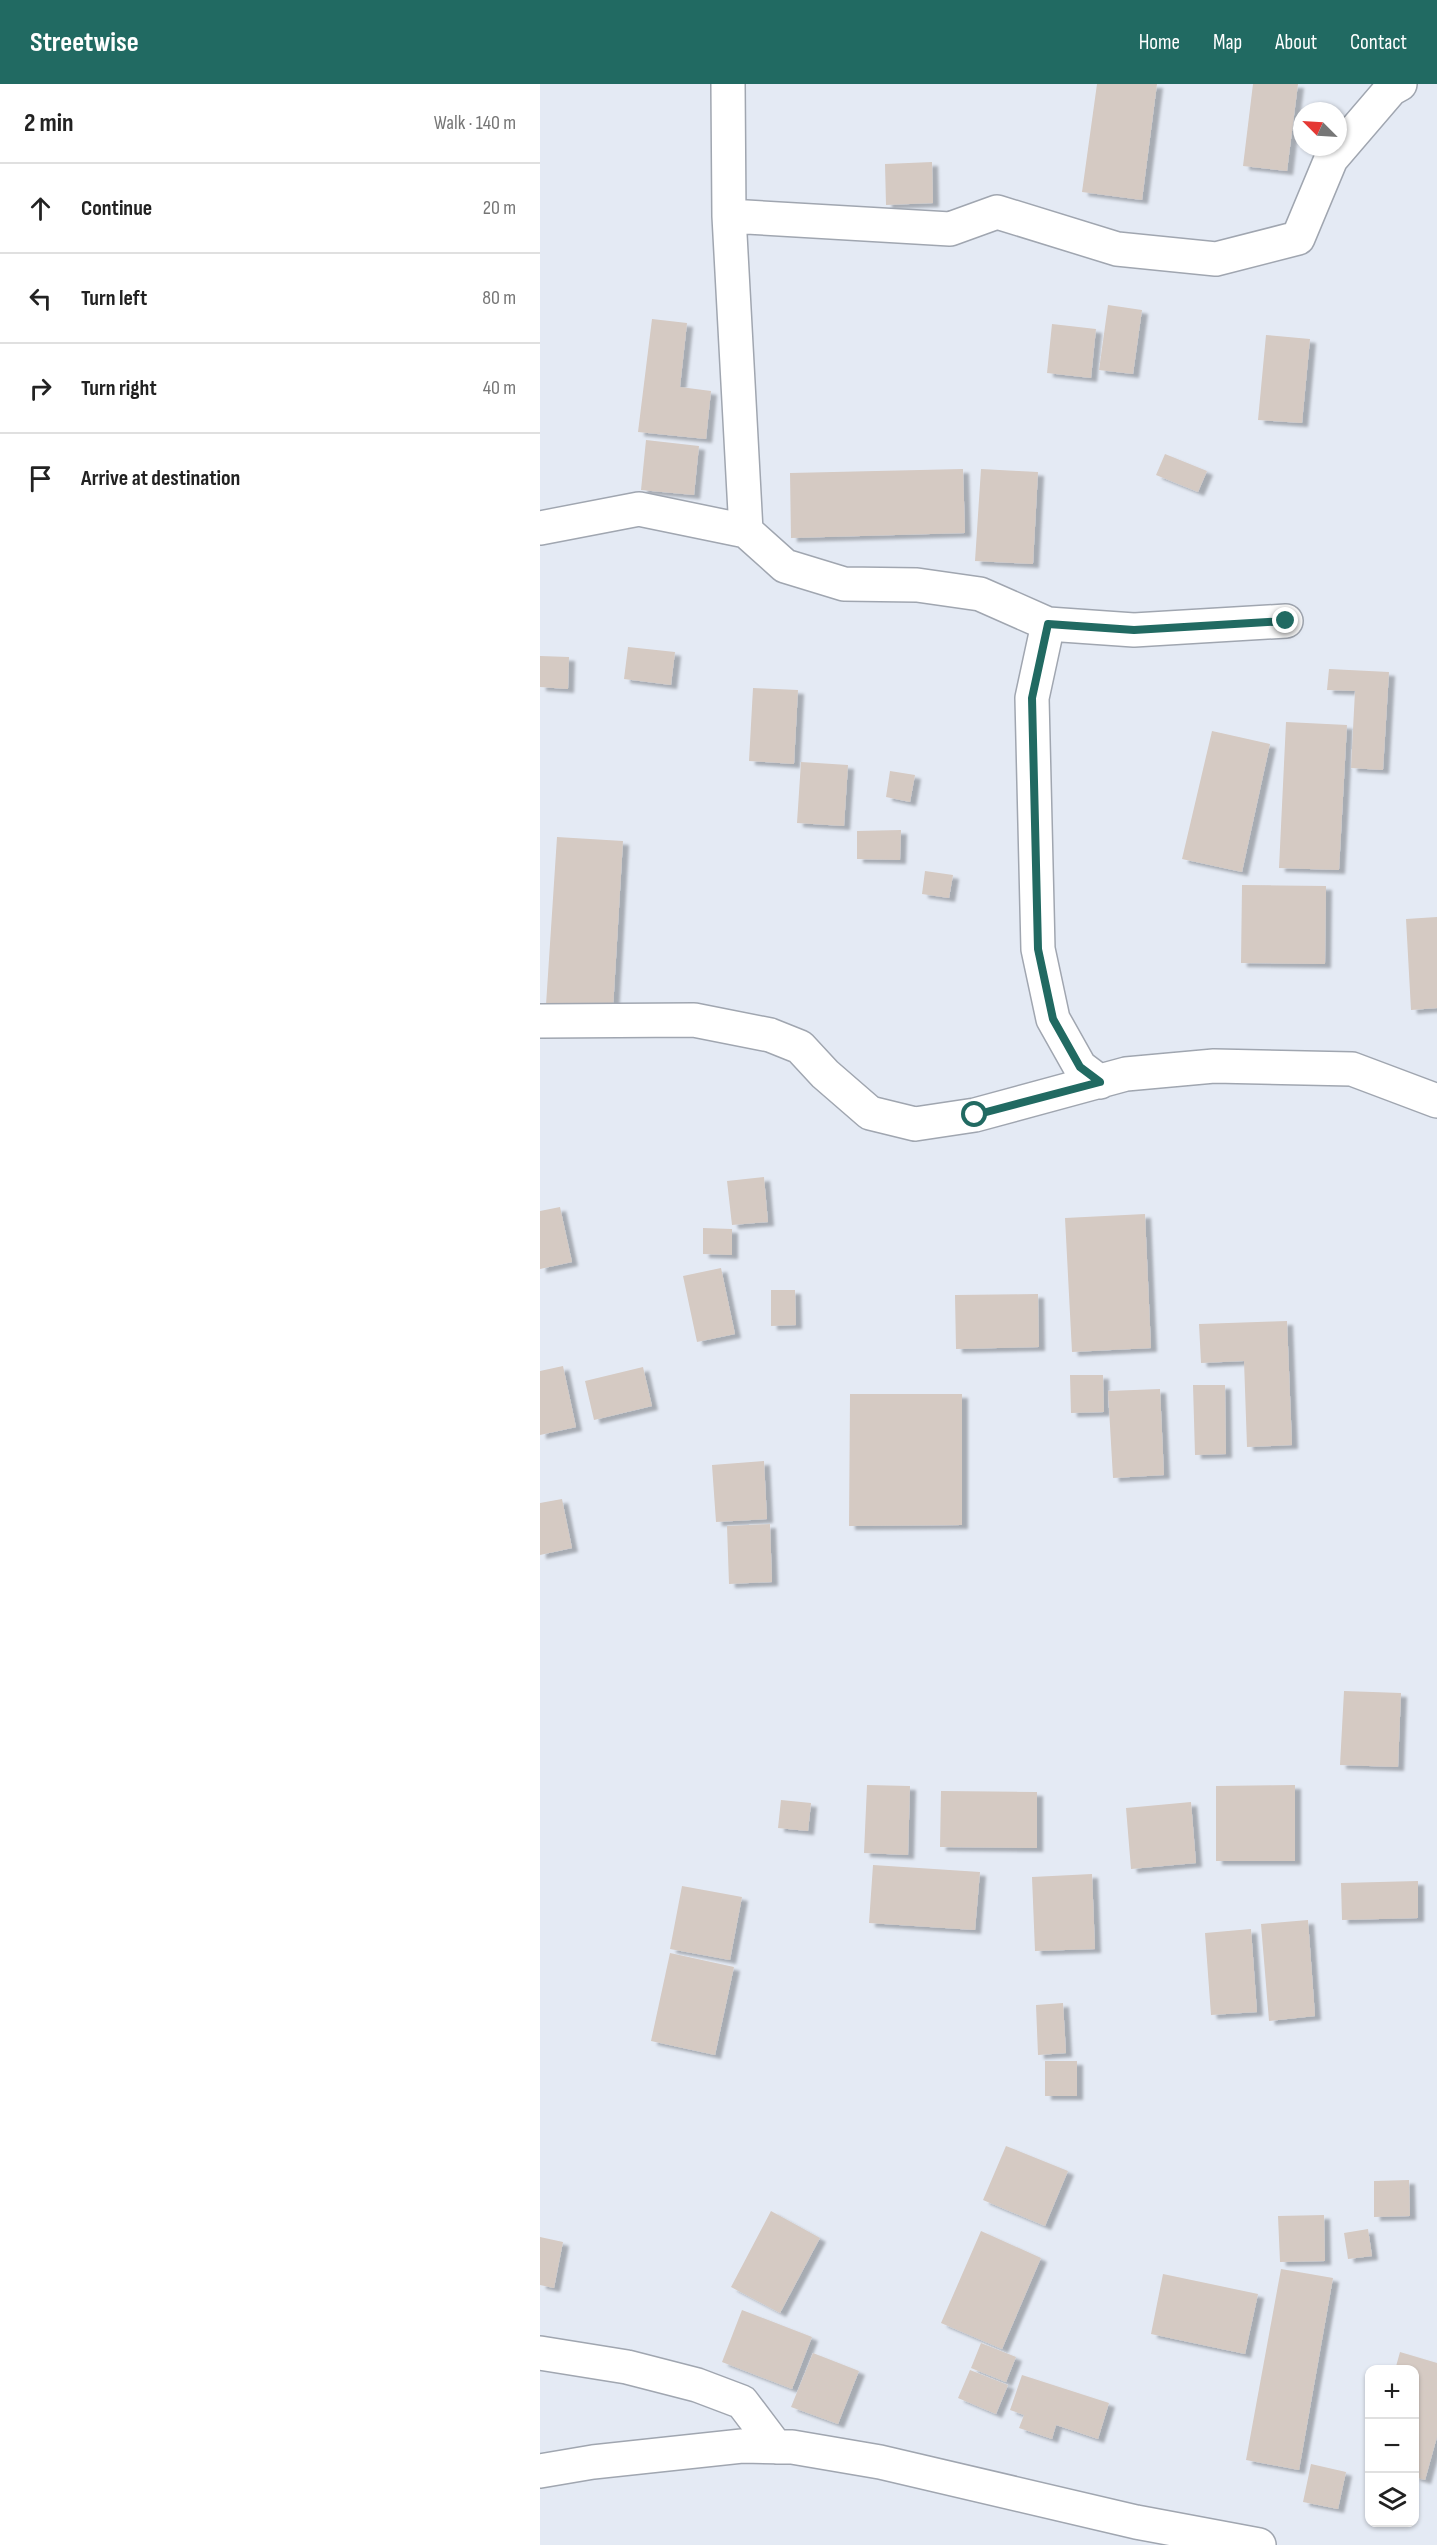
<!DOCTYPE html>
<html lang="en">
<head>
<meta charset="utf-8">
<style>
  :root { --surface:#fff; --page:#f6f6f6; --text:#222; --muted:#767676; --line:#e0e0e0; --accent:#216a62 }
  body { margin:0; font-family:"Sofia Sans Condensed",sans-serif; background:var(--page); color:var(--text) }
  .controls { position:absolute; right:18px; bottom:18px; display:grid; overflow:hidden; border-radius:12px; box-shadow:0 2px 4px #0004 }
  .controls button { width:54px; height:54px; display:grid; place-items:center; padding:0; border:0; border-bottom:2px solid var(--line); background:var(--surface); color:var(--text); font:30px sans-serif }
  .compass { position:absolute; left:753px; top:18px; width:54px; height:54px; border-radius:50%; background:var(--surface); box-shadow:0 2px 4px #0004; rotate:294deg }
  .stop { position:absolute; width:18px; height:18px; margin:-14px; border:4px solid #216a62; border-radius:50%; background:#fff }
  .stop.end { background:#216a62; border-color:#fff; box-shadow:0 2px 6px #0008 }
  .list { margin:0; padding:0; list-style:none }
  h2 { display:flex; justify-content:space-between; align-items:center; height:78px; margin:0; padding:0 24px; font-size:26px }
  h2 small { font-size:20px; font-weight:400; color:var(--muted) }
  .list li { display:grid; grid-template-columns:39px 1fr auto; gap:18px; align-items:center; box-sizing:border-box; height:90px; padding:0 24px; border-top:2px solid var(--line) }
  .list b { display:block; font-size:22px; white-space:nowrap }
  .list em { font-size:20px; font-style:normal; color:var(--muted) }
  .icon { flex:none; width:33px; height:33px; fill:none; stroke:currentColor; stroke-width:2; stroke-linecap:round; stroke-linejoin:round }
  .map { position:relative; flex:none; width:897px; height:2461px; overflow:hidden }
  header { display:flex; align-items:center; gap:36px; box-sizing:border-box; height:84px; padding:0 30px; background:var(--accent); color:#fff }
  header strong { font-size:28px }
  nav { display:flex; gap:33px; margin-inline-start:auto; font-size:21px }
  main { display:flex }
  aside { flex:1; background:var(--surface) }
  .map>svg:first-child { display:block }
  .building { fill:#d5cac3; filter:url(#shadow) }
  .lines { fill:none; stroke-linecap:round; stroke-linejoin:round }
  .street-casing { stroke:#a0a6b0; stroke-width:36 }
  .street { stroke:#fff; stroke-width:33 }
  .route { stroke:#216a62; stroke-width:8 }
</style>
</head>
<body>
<header>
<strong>Streetwise</strong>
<nav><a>Home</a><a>Map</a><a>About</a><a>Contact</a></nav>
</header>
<main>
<aside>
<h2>2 min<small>Walk · 140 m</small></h2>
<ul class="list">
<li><svg class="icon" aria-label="ahead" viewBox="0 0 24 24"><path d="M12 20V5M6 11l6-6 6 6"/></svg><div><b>Continue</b></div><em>20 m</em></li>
<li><svg class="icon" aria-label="left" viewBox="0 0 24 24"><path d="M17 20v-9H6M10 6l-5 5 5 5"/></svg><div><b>Turn left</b></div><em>80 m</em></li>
<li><svg class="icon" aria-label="right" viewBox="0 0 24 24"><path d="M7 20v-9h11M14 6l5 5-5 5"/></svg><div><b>Turn right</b></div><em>40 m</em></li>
<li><svg class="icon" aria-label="arrive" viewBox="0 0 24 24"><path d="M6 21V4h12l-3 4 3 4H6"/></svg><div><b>Arrive at destination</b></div></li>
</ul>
</aside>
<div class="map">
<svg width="897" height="2461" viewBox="0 0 897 2461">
  <defs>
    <filter id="shadow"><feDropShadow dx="6" dy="4" stdDeviation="1.5" flood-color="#0004"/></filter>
  </defs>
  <rect width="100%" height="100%" fill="#e4eaf4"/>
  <!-- building -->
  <path class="building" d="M 557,0 L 617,0 L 602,116 L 542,108 Z
    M 713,0 L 758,0 L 747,87 L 703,82 Z
    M 392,78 L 393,119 L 346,121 L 345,80 Z
    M 568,221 L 602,226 L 593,290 L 559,286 Z
    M 112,235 L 147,239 L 140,303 L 171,307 L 166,355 L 98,348 Z
    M 512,240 L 556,245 L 551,294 L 507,289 Z
    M 726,251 L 770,255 L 762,339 L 718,336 Z
    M 106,356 L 159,362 L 154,411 L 101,406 Z
    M 625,370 L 667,387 L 658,408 L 616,391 Z
    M 423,385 L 425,449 L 251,454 L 250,389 Z
    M 441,385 L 498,388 L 493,480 L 435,477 Z
    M 88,563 L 135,568 L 131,601 L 84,595 Z
    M 0,572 L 29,573 L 28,605 L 0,603 Z
    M 789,585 L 849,588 L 843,686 L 811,684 L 815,607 L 787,606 Z
    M 213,604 L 258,606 L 254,680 L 209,677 Z
    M 746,638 L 807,641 L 799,786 L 739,784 Z
    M 672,647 L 730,660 L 702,788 L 642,775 Z
    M 261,678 L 308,681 L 304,742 L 257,739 Z
    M 350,687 L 375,691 L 370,718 L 346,713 Z
    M 361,746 L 360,776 L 317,775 L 317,747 Z
    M 17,753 L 83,757 L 73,925 L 6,921 Z
    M 385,787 L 413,791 L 409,814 L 382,810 Z
    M 702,801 L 786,802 L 785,880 L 701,879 Z
    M 897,833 L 897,924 L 871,926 L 866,835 Z
    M 224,1093 L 228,1138 L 192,1141 L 187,1097 Z
    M 20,1123 L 32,1178 L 0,1185 L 0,1127 Z
    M 605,1130 L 611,1264 L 532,1268 L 525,1134 Z
    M 163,1144 L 192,1145 L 192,1171 L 163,1170 Z
    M 181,1184 L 195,1250 L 157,1258 L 143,1192 Z
    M 231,1206 L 255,1206 L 256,1241 L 231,1242 Z
    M 498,1210 L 499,1263 L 416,1265 L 415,1211 Z
    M 747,1237 L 752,1361 L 707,1363 L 704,1277 L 661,1279 L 659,1240 Z
    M 23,1282 L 36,1343 L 0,1351 L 0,1287 Z
    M 103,1283 L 112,1322 L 54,1336 L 45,1297 Z
    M 530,1291 L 563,1291 L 564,1328 L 531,1329 Z
    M 653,1301 L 685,1301 L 686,1370 L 655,1371 Z
    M 620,1305 L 624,1391 L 573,1394 L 568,1307 Z
    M 310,1310 L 422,1310 L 422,1441 L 309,1442 Z
    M 224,1377 L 227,1435 L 176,1438 L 172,1381 Z
    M 22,1415 L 32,1464 L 0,1471 L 0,1419 Z
    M 230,1440 L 232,1498 L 189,1500 L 187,1442 Z
    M 804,1607 L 861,1609 L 858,1683 L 800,1681 Z
    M 327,1701 L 370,1702 L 368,1771 L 324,1769 Z
    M 755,1701 L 755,1777 L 676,1777 L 676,1702 Z
    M 401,1707 L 497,1708 L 497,1764 L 400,1763 Z
    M 241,1716 L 271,1719 L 268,1747 L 238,1744 Z
    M 651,1718 L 656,1779 L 591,1785 L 586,1724 Z
    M 333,1781 L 440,1788 L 435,1846 L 329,1839 Z
    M 552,1790 L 555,1865 L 495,1867 L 492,1793 Z
    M 878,1797 L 878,1834 L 802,1836 L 801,1799 Z
    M 142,1802 L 202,1813 L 190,1876 L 130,1865 Z
    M 768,1836 L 775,1932 L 729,1937 L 721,1840 Z
    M 711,1845 L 717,1928 L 671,1931 L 665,1849 Z
    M 130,1869 L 194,1883 L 175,1971 L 111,1957 Z
    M 523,1919 L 526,1969 L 498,1971 L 496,1921 Z
    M 505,1977 L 537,1977 L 537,2012 L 505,2012 Z
    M 466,2062 L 528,2087 L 505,2142 L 443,2116 Z
    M 869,2096 L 870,2132 L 834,2133 L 834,2097 Z
    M 231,2127 L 280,2154 L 240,2229 L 191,2203 Z
    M 784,2131 L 785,2177 L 740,2178 L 738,2132 Z
    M 828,2145 L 832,2172 L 808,2175 L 804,2149 Z
    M 441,2147 L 501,2174 L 462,2265 L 401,2239 Z
    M 0,2153 L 23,2158 L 14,2204 L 0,2201 Z
    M 741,2185 L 793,2194 L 759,2386 L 706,2376 Z
    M 623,2190 L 718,2210 L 705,2270 L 611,2250 Z
    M 202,2226 L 272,2253 L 252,2305 L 182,2278 Z
    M 441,2259 L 476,2273 L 466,2298 L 431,2284 Z
    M 860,2268 L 897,2279 L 897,2353 L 885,2396 L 874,2393 L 874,2286 L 855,2286 Z
    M 273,2269 L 319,2287 L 298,2340 L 251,2323 Z
    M 430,2286 L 468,2301 L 456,2330 L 418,2314 Z
    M 482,2291 L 569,2319 L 558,2355 L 516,2341 L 512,2355 L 479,2344 L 484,2331 L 470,2326 Z
    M 771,2380 L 806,2388 L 798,2425 L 763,2418 Z"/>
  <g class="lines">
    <defs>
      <path id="street" d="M 188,0 L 189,132 L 206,447
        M 189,132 L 410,145 L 457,128 L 577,165 L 676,175 L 758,154 L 791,75 L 851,5 L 860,0
        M 0,444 L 99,425 L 206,447 L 245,482 L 304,500 L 377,501 L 440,510 L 508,540 L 594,546 L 746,537
        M 508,540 L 492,614 L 498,865 L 513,935 L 540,983 L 560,998
        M 0,937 L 154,936 L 230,951 L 260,963 L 285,990 L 330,1029 L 375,1040 L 435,1031 L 586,990 L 674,982 L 812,985 L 897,1017
        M 0,2269 L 87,2283 L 157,2301 L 202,2318 L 236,2363
        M 0,2387 L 53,2378 L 202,2362 L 252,2363 L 340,2378 L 596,2438 L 719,2461"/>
    </defs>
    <!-- street casing -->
    <use href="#street" class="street-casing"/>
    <!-- street -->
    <use href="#street" class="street"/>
  </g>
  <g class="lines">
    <!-- route -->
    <path class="route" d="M 435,1031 L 560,998 L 540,983 L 513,935 L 498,865 L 492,614 L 508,540 L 594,546 L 746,537"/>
  </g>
</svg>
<div class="controls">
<button>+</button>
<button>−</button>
<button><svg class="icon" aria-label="layers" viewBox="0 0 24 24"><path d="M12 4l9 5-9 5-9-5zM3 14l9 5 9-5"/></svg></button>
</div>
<svg class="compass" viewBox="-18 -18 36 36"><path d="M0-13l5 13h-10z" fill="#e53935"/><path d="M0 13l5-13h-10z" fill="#767676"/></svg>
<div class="stop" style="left:435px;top:1031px"></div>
<div class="stop end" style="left:746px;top:537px"></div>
</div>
</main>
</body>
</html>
